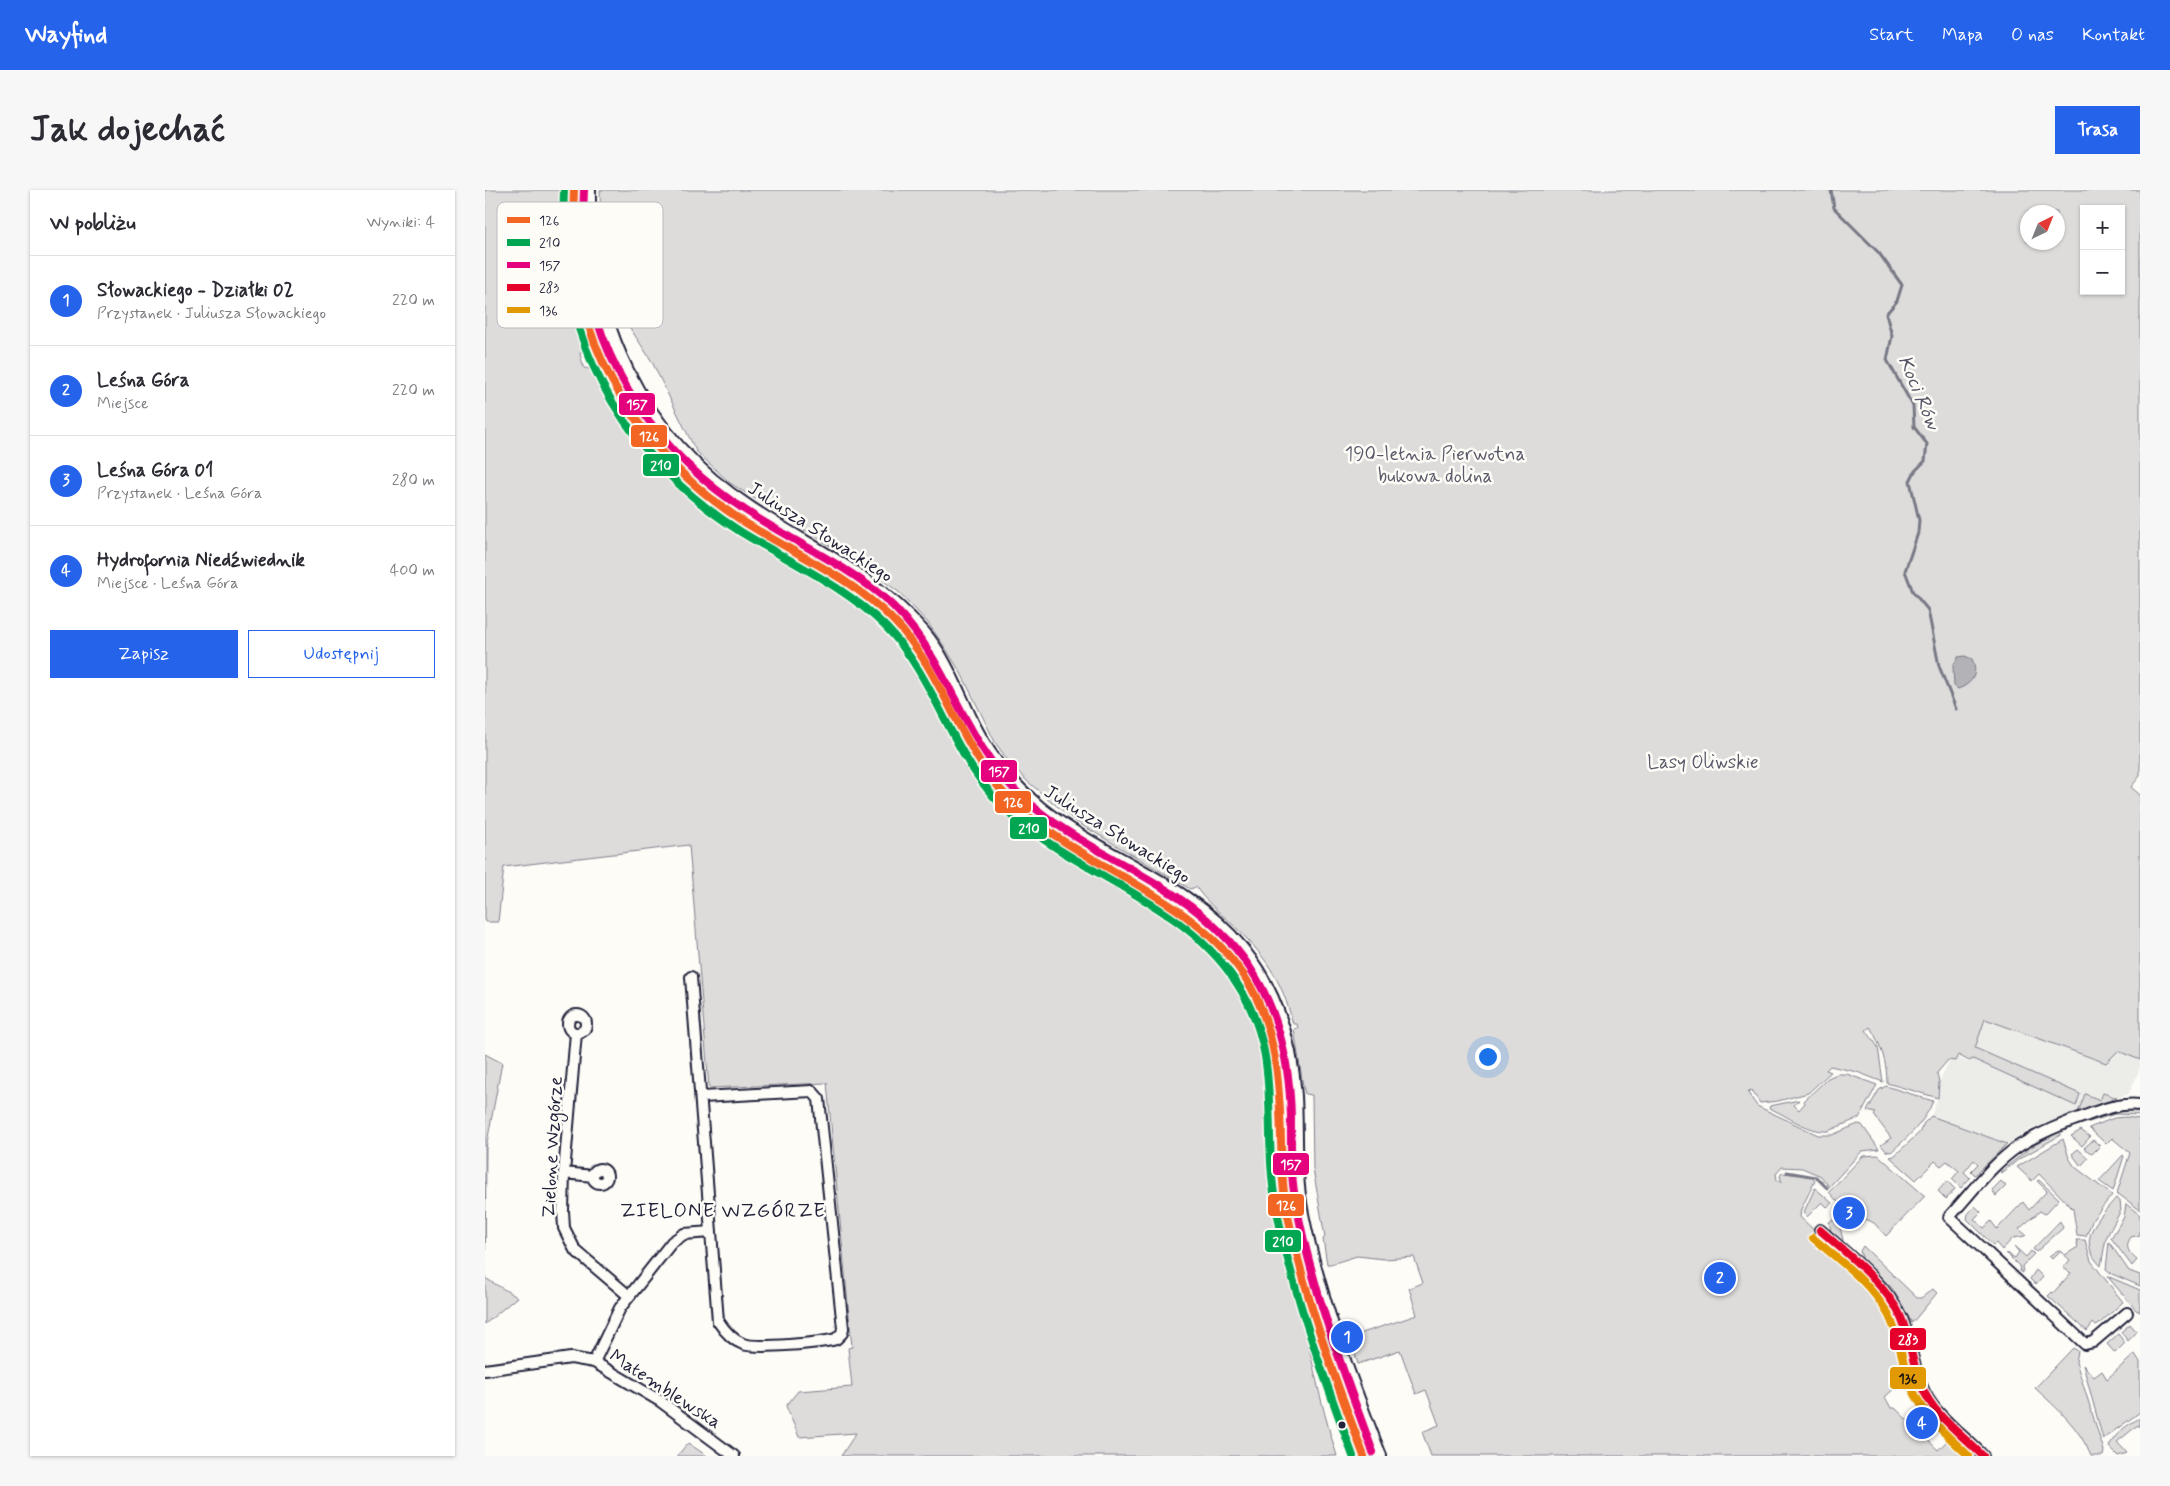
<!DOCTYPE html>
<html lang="pl">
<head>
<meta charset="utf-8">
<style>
  :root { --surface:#fff; --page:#f7f7f7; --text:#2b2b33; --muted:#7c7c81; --line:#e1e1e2; --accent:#2563eb }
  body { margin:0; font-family:Mynerve,sans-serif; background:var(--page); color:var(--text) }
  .controls { position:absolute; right:15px; top:15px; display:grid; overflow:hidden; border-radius:0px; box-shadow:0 1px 4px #0004 }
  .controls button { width:45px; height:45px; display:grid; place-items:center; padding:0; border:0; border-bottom:1px solid var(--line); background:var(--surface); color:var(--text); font:25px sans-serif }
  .compass { position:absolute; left:1535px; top:15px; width:45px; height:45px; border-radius:50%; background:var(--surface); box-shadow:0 1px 4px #0004; rotate:43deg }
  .you { position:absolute; left:1002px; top:866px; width:18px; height:18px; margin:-12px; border:4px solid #fff; border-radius:50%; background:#1a73e8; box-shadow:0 0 0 8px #1a73e833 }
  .badge { display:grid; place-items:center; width:32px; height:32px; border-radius:50%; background:var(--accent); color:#fff; font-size:16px; font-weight:700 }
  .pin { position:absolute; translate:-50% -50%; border:2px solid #fff; box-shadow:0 1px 5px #0006 }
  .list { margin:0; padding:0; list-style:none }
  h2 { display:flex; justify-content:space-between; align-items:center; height:65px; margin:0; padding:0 20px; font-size:21px }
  h2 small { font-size:16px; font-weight:400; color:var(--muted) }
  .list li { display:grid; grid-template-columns:32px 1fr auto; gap:15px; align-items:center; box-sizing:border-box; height:90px; padding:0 20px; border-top:1px solid var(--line) }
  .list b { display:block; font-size:19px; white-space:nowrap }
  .list p { margin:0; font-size:16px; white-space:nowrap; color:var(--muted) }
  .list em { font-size:16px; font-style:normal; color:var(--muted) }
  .actions { display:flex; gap:10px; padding:15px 20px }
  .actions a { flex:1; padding:11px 0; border:1px solid var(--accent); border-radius:0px; text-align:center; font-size:18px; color:var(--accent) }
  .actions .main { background:var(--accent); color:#fff }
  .map { position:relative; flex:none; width:1655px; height:1266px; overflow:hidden; border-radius:0px }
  header { display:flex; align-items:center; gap:30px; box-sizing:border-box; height:70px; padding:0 25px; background:var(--accent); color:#fff }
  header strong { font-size:24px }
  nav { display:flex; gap:28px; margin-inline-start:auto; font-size:18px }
  .intro { display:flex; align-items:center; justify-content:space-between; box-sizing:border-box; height:120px; padding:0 30px }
  h1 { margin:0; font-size:35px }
  .button { padding:12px 22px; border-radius:0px; background:var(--accent); color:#fff; font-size:18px; font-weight:700 }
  main { display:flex; gap:30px; padding:0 30px }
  aside { flex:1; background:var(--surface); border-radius:0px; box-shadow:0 1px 4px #0004 }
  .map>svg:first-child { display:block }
  .built { fill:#ecece9 }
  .green { fill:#dddcdb; stroke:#807f8b; fill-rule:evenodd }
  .water { fill:#b2b2b7; stroke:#787885 }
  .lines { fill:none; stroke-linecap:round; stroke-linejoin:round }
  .stream { stroke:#787885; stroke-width:3 }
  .minor-casing { stroke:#22223b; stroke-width:14 }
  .major-casing { stroke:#22223b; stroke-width:16 }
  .minor { stroke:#fdfcf7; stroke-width:10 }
  .major { stroke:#fdfcf7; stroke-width:12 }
  .bus-1-casing { stroke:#fdfcf7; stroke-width:11 }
  .bus-2-casing { stroke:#fdfcf7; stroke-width:11 }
  .bus-3-casing { stroke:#fdfcf7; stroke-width:11 }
  .bus-4-casing { stroke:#fdfcf7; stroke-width:11 }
  .bus-5-casing { stroke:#fdfcf7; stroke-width:11 }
  .bus-1 { stroke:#f26522; stroke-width:8 }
  .bus-2 { stroke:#00a651; stroke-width:8 }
  .bus-3 { stroke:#e5007d; stroke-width:8 }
  .bus-4 { stroke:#e4002b; stroke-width:8 }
  .bus-5 { stroke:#e29906; stroke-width:8 }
  .bus-dot { fill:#22223b; stroke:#fdfcf7; stroke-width:2 }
  .labels { text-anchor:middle; stroke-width:5; stroke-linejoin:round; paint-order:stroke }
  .park-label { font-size:19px; fill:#5a5a6b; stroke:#fdfcf7 }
  .street-label { font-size:19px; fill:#22223b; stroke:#fdfcf7 }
  .water-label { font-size:20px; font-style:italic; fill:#545466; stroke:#fdfcf7 }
  .neighbourhood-label { font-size:20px; letter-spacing:1px; fill:#22223b; stroke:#fdfcf7 }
  .key { fill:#fdfcf7; stroke:#bbbbbf; stroke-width:1 }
  .key-label { font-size:14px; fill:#22223b }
  .line-badge { stroke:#fdfcf7; stroke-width:2 }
  .badge-label { font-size:14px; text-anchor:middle; font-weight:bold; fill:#fff }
  .pale-badge-label { font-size:14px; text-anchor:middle; font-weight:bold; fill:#111 }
</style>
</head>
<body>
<header>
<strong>Wayfind</strong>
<nav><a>Start</a><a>Mapa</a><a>O nas</a><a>Kontakt</a></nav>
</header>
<div class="intro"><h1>Jak dojechać</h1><a class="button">Trasa</a></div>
<main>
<aside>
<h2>W pobliżu<small>Wyniki: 4</small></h2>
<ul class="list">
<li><span class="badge">1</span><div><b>Słowackiego - Działki 02</b><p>Przystanek · Juliusza Słowackiego</p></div><em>220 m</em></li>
<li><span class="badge">2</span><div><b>Leśna Góra</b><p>Miejsce</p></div><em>220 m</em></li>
<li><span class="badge">3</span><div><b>Leśna Góra 01</b><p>Przystanek · Leśna Góra</p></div><em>280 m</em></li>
<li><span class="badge">4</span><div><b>Hydrofornia Niedźwiednik</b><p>Miejsce · Leśna Góra</p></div><em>400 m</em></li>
</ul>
<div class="actions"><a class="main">Zapisz</a><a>Udostępnij</a></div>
</aside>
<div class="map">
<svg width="1655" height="1266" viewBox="0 0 1655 1266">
  <rect width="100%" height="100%" fill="#fdfcf7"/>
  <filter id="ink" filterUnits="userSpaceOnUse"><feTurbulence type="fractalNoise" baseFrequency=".02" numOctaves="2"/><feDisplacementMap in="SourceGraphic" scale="10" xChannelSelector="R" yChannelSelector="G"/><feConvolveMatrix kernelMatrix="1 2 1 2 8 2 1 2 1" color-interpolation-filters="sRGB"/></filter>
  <g filter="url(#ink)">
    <!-- built -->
    <path class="built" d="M 1500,829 L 1620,873 L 1633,861 L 1655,870 L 1655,878 L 1644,904 L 1613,914 L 1546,939 L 1522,954 L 1446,926 L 1454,904 L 1454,892 L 1467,865 L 1484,873 Z"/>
    <!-- green -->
    <path class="green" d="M 0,0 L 82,0 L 82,63 L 87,97 L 100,148 L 98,149 L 98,158 L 95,164 L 99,178 C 107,179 112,182 117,188 C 124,197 128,209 134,219 C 148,241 163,262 181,281 C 222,323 282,354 333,383 C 359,399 386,415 407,437 C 451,485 464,551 506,599 C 579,686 715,702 765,810 C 770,821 776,832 779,843 C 795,894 787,951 792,1004 C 795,1034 804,1065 811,1094 C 823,1152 834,1210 852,1266 L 356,1266 L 371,1243 L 314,1247 L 301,1216 L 313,1201 L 367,1197 L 363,1158 L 367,1157 L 342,893 L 224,898 L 204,655 L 19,677 L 13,732 L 0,732 Z
      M 95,0 L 98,0 C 97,50 106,96 117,145 L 113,146 C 104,117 96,89 94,59 C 93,39 95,19 95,0 Z
      M 115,0 L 1655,0 L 1655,586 L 1646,597 L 1655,605 L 1655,870 L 1633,861 L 1621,873 L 1500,829 L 1490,858 L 1595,904 L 1591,916 L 1488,869 L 1484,871 L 1473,865 L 1470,871 L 1463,870 L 1452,883 L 1454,892 L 1453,908 L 1402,893 C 1402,872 1396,855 1385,837 L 1381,840 L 1393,857 L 1398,892 L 1372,882 L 1345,876 L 1341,880 L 1346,882 L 1323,903 L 1293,911 L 1275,913 L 1266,900 L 1263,903 L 1272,916 L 1333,945 L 1347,945 L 1373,934 L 1377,935 L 1394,959 L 1377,961 L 1344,997 L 1336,986 L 1317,978 L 1297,977 L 1291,984 L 1292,990 L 1297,993 L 1295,986 L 1297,983 L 1327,986 L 1330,991 L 1316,1019 L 1315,1027 C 1358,1068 1427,1120 1423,1186 L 1400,1207 L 1406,1218 L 1410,1218 L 1453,1260 L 1467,1246 L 1483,1261 L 1479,1266 L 946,1266 L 937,1242 L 954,1235 L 941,1200 L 931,1204 L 915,1160 L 873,1174 L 865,1147 L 932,1125 L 924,1098 L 938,1093 L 929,1067 L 899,1069 L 872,1066 L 846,1074 L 842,1074 L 838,1049 L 840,1047 L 828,979 L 827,905 L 820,904 L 818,896 L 809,839 L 813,838 L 812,834 L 808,834 C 797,789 779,764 746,733 C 733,721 720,711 711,697 L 705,699 L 590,631 L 543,592 L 523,571 L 510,552 L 476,483 L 459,456 L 443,433 L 415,403 L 385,381 L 245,293 L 211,261 L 166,170 L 143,135 L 130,108 L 121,80 L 116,48 ZM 1599,19 L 1636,19 L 1636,101 L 1599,101 ZM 1542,22 L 1572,22 L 1572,52 L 1542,52 Z
      M 126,175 L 164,235 L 178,253 L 198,272 L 256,319 L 361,382 L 399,410 L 431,443 L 446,463 L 513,584 L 694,709 L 730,737 L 750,758 L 769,785 L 786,819 L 798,856 L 802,888 L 807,999 L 810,1019 L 826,1083 L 860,1196 C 849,1175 842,1146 835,1121 C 823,1081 809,1040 804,998 C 801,967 803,936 801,905 C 798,855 784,808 754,768 C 699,695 604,672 538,614 C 516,595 498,571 485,545 C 464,505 448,457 413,426 C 395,410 371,398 351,385 C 258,324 174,282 126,175 Z
      M 0,864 L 17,873 L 1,958 L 0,1088 L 32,1107 L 0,1134 Z
      M 1352,884 L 1362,884 L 1392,895 L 1374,928 L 1343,941 C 1322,942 1303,926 1284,918 L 1285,916 L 1314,910 L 1309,915 L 1314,920 L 1320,913 L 1319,911 L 1343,888 Z
      M 1401,896 L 1448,911 C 1440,932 1423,947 1406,962 L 1401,961 L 1396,955 L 1406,948 L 1389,925 L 1391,923 L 1382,921 L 1394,900 Z
      M 1618,903 L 1632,908 L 1593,922 L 1600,904 L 1615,910 Z
      M 1639,920 L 1655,921 L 1655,925 L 1630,924 L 1591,936 L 1628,921 Z
      M 1446,926 L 1522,954 L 1490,985 L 1486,981 L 1493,974 L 1489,970 L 1479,982 L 1485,988 L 1476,998 L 1467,989 L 1474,981 L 1462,971 L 1456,976 L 1450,971 L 1431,990 L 1405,967 L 1409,966 L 1434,943 L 1439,933 Z
      M 1641,927 L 1655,929 L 1655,1020 L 1632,1003 L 1645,963 L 1627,948 L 1621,954 L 1604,938 L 1629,928 Z
      M 1596,940 L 1605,947 L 1597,956 L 1586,946 Z
      M 1574,942 L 1576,944 L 1574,946 L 1534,969 L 1517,983 L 1515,982 L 1546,957 Z
      M 1578,949 L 1584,968 L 1590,977 L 1627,1005 L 1608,1029 L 1601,1046 L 1592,1045 L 1588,1019 L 1554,984 L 1547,991 L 1532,977 Z
      M 1608,950 L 1615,956 L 1607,964 L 1599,958 Z
      M 1593,959 L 1603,968 L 1596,976 L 1587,964 Z
      M 1393,965 L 1440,1006 L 1401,1046 L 1389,1033 L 1381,1029 L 1375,1035 L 1365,1025 L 1367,1023 L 1362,1018 L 1360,1020 L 1344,1002 L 1378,966 Z
      M 1638,965 L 1639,966 L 1628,1001 L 1614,991 Z
      M 1554,990 L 1574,1009 L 1560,1024 L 1555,1021 L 1534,1039 L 1541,1045 L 1540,1046 L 1528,1048 L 1517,1060 L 1511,1053 L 1508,1055 L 1482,1029 L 1483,1024 L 1490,1016 L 1496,1022 L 1489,1029 L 1499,1038 L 1506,1031 L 1512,1039 L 1538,1012 L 1544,1020 L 1562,1001 L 1552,991 Z
      M 1462,991 L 1470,999 L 1461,1009 L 1453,1001 Z
      M 1516,991 L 1521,996 L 1511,1006 L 1507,1000 Z
      M 1330,998 L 1347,1013 L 1342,1017 L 1337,1012 L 1322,1027 L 1319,1022 Z
      M 1631,1008 L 1635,1010 L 1636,1020 L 1621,1048 L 1616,1076 C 1590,1050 1613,1029 1631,1008 Z
      M 1641,1014 L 1655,1025 L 1655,1045 L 1646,1047 C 1639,1057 1644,1063 1652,1070 L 1647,1076 L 1626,1048 L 1639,1027 Z
      M 1348,1030 L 1354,1033 L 1358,1050 L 1357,1052 L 1346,1041 L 1344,1032 Z
      M 1575,1031 L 1578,1038 L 1551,1062 L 1548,1059 Z
      M 1591,1050 L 1600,1050 L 1606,1071 L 1638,1112 L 1613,1135 L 1611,1136 L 1608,1133 L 1602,1141 L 1563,1106 L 1567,1102 L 1568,1103 L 1586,1083 L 1578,1078 L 1585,1070 L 1575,1061 L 1567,1069 L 1564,1066 L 1573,1060 L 1580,1065 L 1593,1057 Z
      M 1624,1052 L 1644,1081 L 1655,1085 L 1655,1096 L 1627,1084 L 1621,1079 Z
      M 1378,1056 L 1432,1108 L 1436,1108 L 1448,1099 L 1452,1103 L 1427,1133 L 1407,1098 L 1377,1068 L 1375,1061 Z
      M 1529,1056 L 1541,1067 L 1546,1061 L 1549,1064 L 1537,1076 L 1538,1083 L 1535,1081 L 1534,1076 L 1521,1063 L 1530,1068 L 1534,1062 Z
      M 1551,1080 L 1558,1087 L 1551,1095 L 1545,1089 Z
      M 1622,1086 L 1655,1100 L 1655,1122 L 1651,1120 Z
      M 1645,1134 L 1652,1142 L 1643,1151 L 1636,1142 Z
      M 1633,1144 L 1640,1153 L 1630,1163 L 1622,1154 Z
      M 1588,1158 L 1593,1161 L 1591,1172 L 1619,1261 L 1618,1266 L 1606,1266 C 1595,1238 1572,1218 1550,1198 Z
      M 1650,1164 L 1655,1172 L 1655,1222 L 1618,1249 L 1598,1175 L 1609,1187 L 1617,1181 L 1622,1189 Z
      M 868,1220 L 870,1220 L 888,1266 L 886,1266 Z
      M 1655,1228 L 1655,1237 L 1653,1235 L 1632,1252 L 1642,1263 L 1633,1266 L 1624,1257 C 1629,1244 1643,1234 1655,1228 Z
      M 203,1253 L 222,1266 L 192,1266 Z"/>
    <!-- water -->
    <path class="water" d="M 1480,466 L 1487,469 C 1494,484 1487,494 1473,499 L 1469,496 L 1468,476 L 1473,467 Z"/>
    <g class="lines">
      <!-- stream -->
      <path class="stream" d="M 1346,0 L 1349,18 L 1394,63 L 1417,95 L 1412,111 L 1401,124 L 1407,146 L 1402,170 L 1428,216 L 1429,237 L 1442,254 L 1440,271 L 1430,281 L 1425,291 L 1434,330 L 1433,343 L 1420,381 L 1428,402 L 1443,420 L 1454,476 L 1471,519
        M 1302,982 L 1331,987 L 1342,998"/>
      <defs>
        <path id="minor" d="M 206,787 L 233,1131 C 239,1140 247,1150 258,1154 C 271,1159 337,1153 351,1149 L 357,1143 L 358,1138 L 334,909 L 327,901 L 217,907
          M83 834a9 9 0 1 1 18 0a9 9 0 1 1-18 0Z
          M 91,843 L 79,983 L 78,1021 L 79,1038 L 90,1060 L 144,1106
          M108 986a7 7 0 1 1 14 0a7 7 0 1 1-14 0Z
          M 79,983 L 108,986
          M 1335,1040 C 1362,1064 1402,1095 1417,1129 C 1428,1158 1428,1189 1447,1215 C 1461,1234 1482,1249 1498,1266
          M 1642,1123 L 1608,1152 L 1600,1154 L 1464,1027 C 1486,1003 1507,974 1534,956 C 1554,943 1577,934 1600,926 C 1618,919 1635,913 1655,915
          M 109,1172 L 135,1118 L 187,1052 L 199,1044 L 226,1042
          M 0,1180 L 86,1168 L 109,1172 L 175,1211 L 249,1266"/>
        <path id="major" d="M 89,0 C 88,29 87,58 92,87 C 108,189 169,276 256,330 C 307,363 366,387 408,430 C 445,467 460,515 486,559 C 498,582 517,603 536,620 C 605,683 705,703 758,784 C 792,836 795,884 796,944 C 797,968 796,993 801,1016 C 818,1102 848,1184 879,1266
          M 104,0 C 102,130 154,246 265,318 C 325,358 390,386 438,442 C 462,470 474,507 491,540 C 506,570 530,597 556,619 C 620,670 704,693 757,759 C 791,801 806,852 810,906 C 812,945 809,985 817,1024 C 834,1107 864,1187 895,1266"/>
      </defs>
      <!-- minor casing -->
      <use href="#minor" class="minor-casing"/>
      <!-- major casing -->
      <use href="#major" class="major-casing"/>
      <!-- minor -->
      <use href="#minor" class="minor"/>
      <!-- major -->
      <use href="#major" class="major"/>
      <defs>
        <path id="bus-1" d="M 89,0 C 88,26 87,53 91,79 C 105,184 169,273 256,330 C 307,363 365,386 408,430 C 463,486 475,568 536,620 C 606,680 705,706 758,784 C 792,835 795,894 796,952 C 797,974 797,995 801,1016 C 818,1102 848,1184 879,1266"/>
        <path id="bus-2" d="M 79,0 C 78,26 77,53 81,79 C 95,190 163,283 256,342 C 305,372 360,396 401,437 C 456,494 466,573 529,627 C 599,687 699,712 751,792 C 800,866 776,937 791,1016 C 807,1102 838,1184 868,1266"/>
        <path id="bus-3" d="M 99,0 C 98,24 97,48 100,72 C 112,177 175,266 263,322 C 307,351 356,372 397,406 C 462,461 473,543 531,601 C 593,663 685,685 744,751 C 789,800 804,861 806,926 C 806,955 805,984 811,1013 C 827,1099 858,1181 888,1262"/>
        <path id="bus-4" d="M 1335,1040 C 1361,1063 1391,1086 1410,1116 C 1425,1140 1425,1169 1436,1195 C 1448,1225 1476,1244 1498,1266"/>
        <path id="bus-5" d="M 1328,1048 C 1354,1070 1386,1093 1403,1124 C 1414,1144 1416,1167 1423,1189 C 1435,1222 1459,1243 1484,1266"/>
      </defs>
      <!-- bus-1 casing -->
      <use href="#bus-1" class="bus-1-casing"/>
      <!-- bus-2 casing -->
      <use href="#bus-2" class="bus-2-casing"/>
      <!-- bus-3 casing -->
      <use href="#bus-3" class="bus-3-casing"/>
      <!-- bus-4 casing -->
      <use href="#bus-4" class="bus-4-casing"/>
      <!-- bus-5 casing -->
      <use href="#bus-5" class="bus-5-casing"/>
      <!-- bus-1 -->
      <use href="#bus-1" class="bus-1"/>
      <!-- bus-2 -->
      <use href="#bus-2" class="bus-2"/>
      <!-- bus-3 -->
      <use href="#bus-3" class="bus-3"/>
      <!-- bus-4 -->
      <use href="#bus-4" class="bus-4"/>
      <!-- bus-5 -->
      <use href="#bus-5" class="bus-5"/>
    </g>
  </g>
  <!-- markers -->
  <circle class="bus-dot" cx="857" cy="1235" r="4.5"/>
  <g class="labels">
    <!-- park labels -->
    <g class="park-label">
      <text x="950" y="270">190-letnia Pierwotna<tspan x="950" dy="22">bukowa dolina</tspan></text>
      <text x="1218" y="578">Lasy Oliwskie</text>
    </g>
    <!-- street labels -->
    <g class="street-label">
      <text transform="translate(336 341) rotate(33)" y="7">Juliusza Słowackiego</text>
      <text transform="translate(633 643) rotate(32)" y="7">Juliusza Słowackiego</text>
      <text transform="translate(66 957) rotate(-87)" y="7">Zielone Wzgórze</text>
      <text transform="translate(181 1198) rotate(33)" y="7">Matemblewska</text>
    </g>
    <!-- water labels -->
    <g class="water-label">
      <text transform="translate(1435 202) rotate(67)" y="7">Koci Rów</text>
    </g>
    <!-- neighbourhood labels -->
    <g class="neighbourhood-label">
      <text x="238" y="1027">ZIELONE WZGÓRZE</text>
    </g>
  </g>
  <!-- legend -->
  <rect x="12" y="12" width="166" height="126" rx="8" class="key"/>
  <rect x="22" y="27" width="23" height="6" fill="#f26522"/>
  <rect x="22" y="49" width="23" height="7" fill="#00a651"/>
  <rect x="22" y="72" width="23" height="6" fill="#e5007d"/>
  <rect x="22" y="94" width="23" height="7" fill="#e4002b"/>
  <rect x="22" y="117" width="23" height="6" fill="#e29906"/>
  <g class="key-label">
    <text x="54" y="35">126</text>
    <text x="54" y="57">210</text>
    <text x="54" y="80">157</text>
    <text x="54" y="102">283</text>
    <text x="54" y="125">136</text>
  </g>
  <g class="line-badge">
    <rect x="133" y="202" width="38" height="24" rx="5" fill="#e5007d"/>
    <rect x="145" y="234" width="38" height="24" rx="5" fill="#f26522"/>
    <rect x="157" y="263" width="38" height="24" rx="5" fill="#00a651"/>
    <rect x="495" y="569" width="38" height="24" rx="5" fill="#e5007d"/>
    <rect x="509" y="600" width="38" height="24" rx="5" fill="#f26522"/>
    <rect x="524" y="626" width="39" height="24" rx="5" fill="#00a651"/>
    <rect x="787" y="962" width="38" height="24" rx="5" fill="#e5007d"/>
    <rect x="782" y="1003" width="38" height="24" rx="5" fill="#f26522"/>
    <rect x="779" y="1039" width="38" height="24" rx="5" fill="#00a651"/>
    <rect x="1404" y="1137" width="38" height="24" rx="5" fill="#e4002b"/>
    <rect x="1404" y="1176" width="38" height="24" rx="5" fill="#e29906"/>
  </g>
  <g class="badge-label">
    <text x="152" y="219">157</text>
    <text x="164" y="251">126</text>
    <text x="176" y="280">210</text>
    <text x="514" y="586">157</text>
    <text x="528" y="617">126</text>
    <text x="544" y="643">210</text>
    <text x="806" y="979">157</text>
    <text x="801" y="1020">126</text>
    <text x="798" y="1056">210</text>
    <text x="1423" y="1154">283</text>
  </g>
  <g class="pale-badge-label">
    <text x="1423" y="1193">136</text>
  </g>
</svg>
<div class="controls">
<button>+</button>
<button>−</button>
</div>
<svg class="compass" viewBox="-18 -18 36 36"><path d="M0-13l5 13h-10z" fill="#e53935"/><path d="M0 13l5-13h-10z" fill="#7c7c81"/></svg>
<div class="you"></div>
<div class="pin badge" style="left:862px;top:1147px">1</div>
<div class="pin badge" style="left:1235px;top:1088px">2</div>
<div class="pin badge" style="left:1364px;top:1023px">3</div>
<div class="pin badge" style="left:1437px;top:1233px">4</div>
</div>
</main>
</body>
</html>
